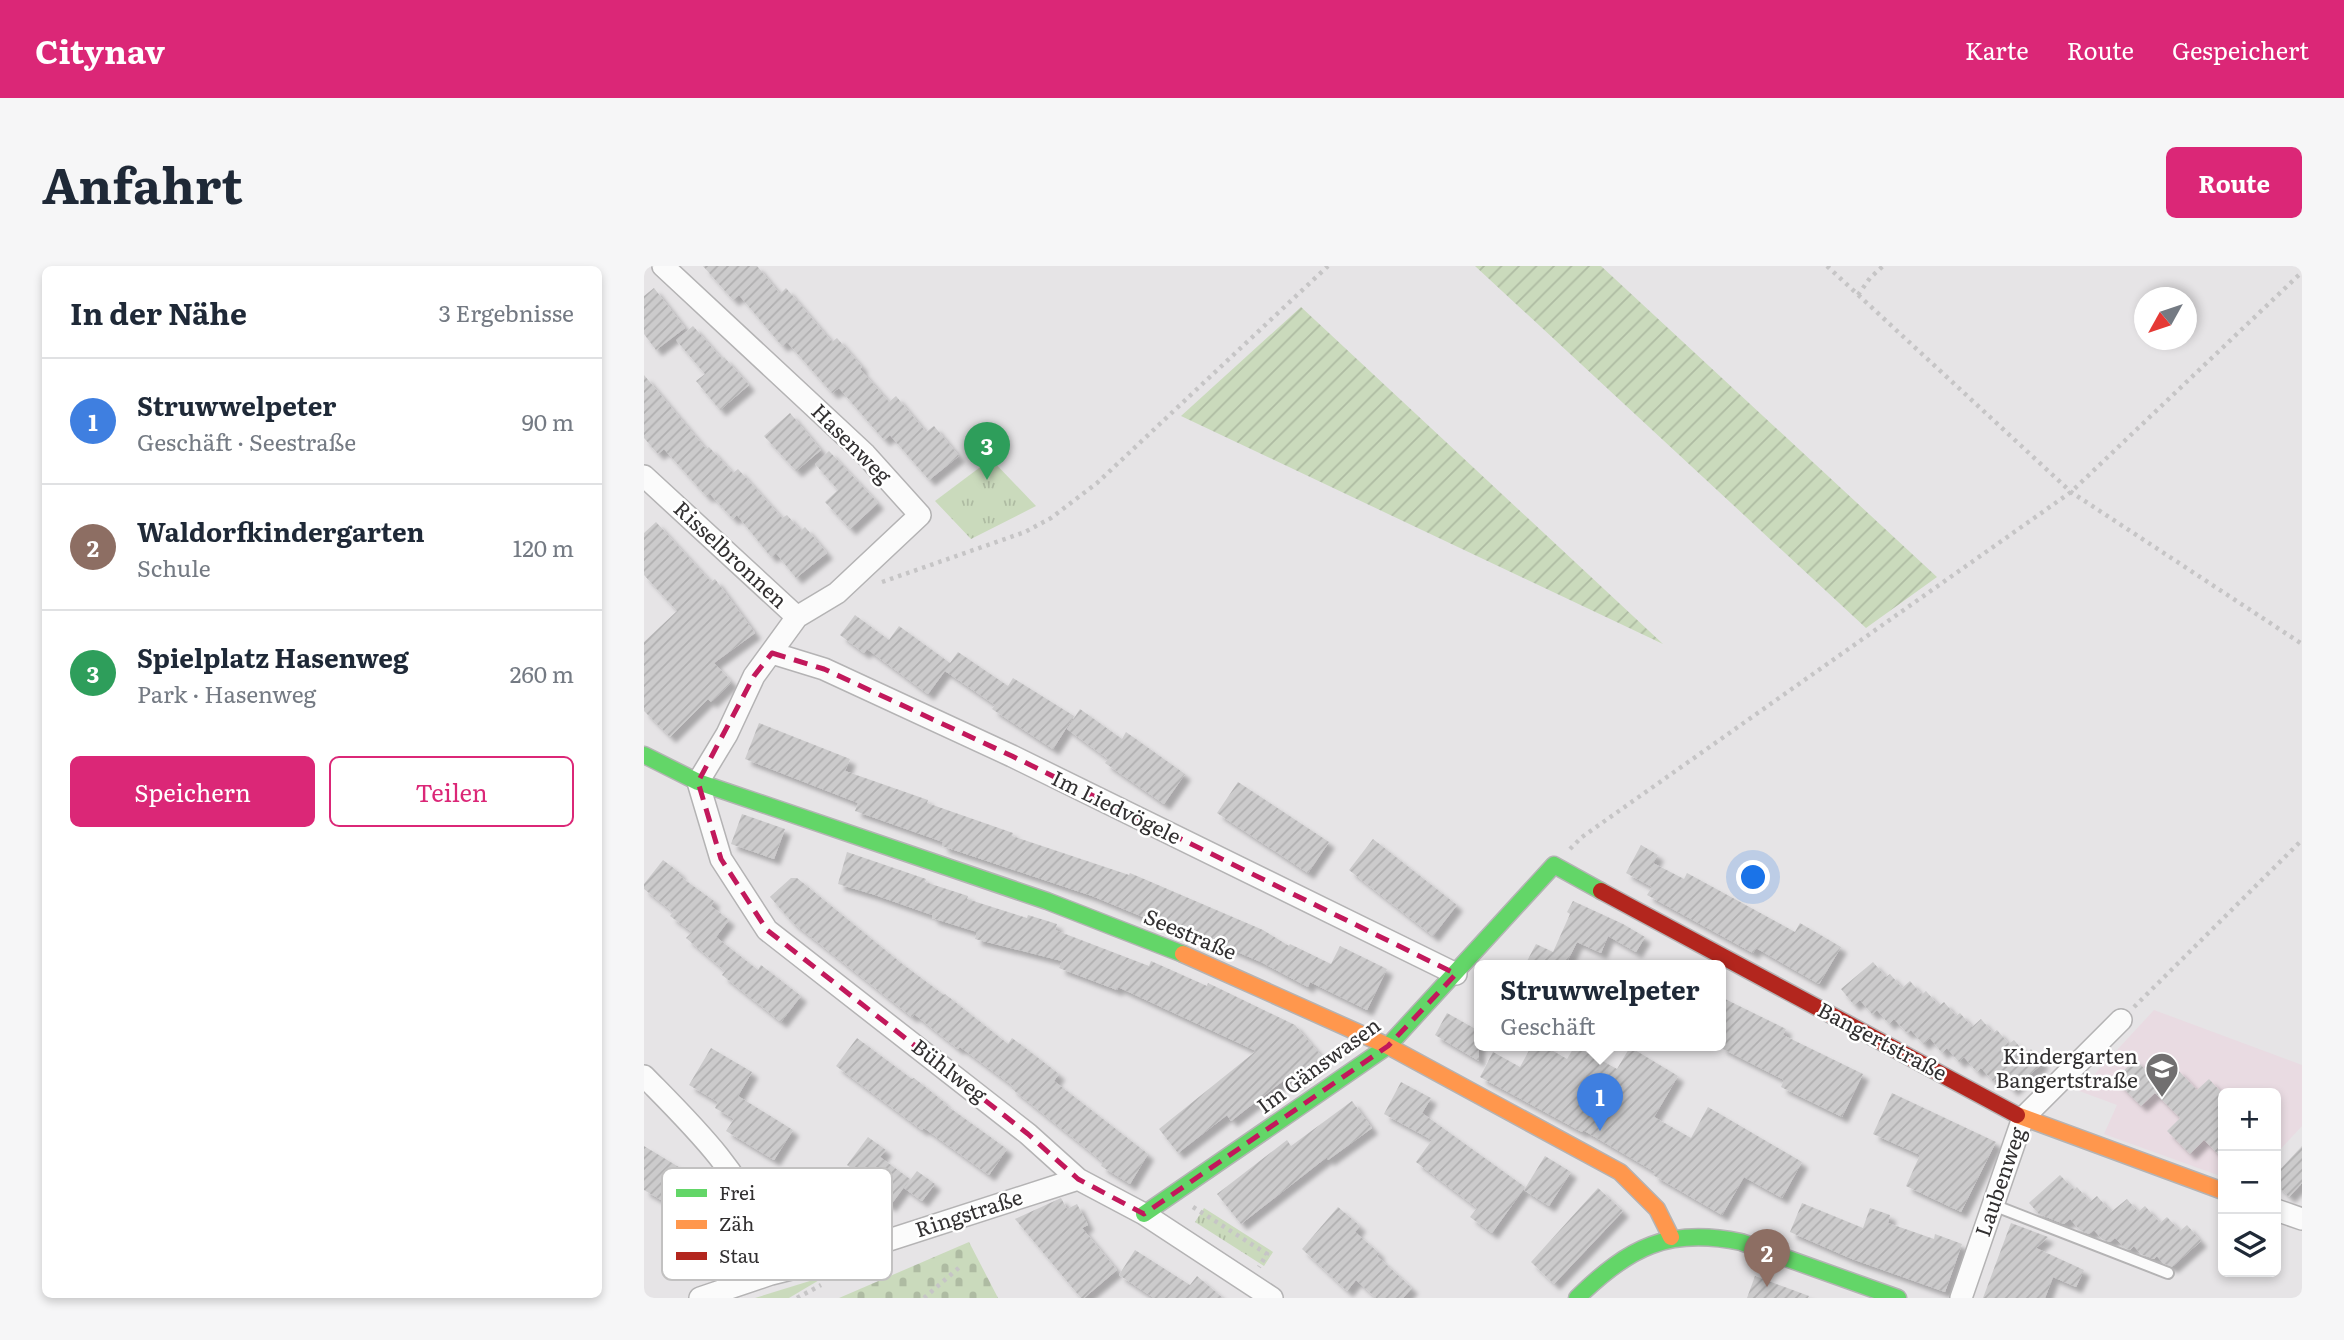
<!DOCTYPE html>
<html lang="de">
<head>
<meta charset="utf-8">
<style>
  :root { --surface:#fff; --page:#f6f6f7; --text:#1f2937; --muted:#747a83; --line:#e0e1e3; --accent:#db2777 }
  body { margin:0; font-family:Literata,serif; background:var(--page); color:var(--text) }
  .controls { position:absolute; right:21px; bottom:21px; display:grid; overflow:hidden; border-radius:10px; box-shadow:0 4px 10px #0003 }
  .controls button { width:63px; height:63px; display:grid; place-items:center; padding:0; border:0; border-bottom:2px solid var(--line); background:var(--surface); color:var(--text); font:35px sans-serif }
  .compass { position:absolute; left:1490px; top:21px; width:63px; height:63px; border-radius:50%; background:var(--surface); box-shadow:0 4px 10px #0003; rotate:230deg }
  .you { position:absolute; left:1110px; top:612px; width:24px; height:24px; margin:-18px; border:5px solid #fff; border-radius:50%; background:#1a73e8; box-shadow:0 0 0 10px #1a73e833 }
  .badge { display:grid; place-items:center; width:46px; height:46px; border-radius:50%; background:var(--accent); color:#fff; font-size:23px; font-weight:700 }
  .pin { position:absolute; translate:-50% -58px; filter:drop-shadow(0 2px 4px #0008) }
  .pin::after { content:''; position:absolute; top:37px; width:24px; height:21px; background:inherit; clip-path:polygon(0 0,100% 0,50% 100%) }
  .popup { position:absolute; left:830px; top:694px; width:252px; height:91px; box-sizing:border-box; display:grid; place-content:center; border-radius:10px; background:var(--surface); filter:drop-shadow(0 2px 5px #0005); font-size:23px; white-space:nowrap; color:var(--muted) }
  .popup b { font-size:26px; color:var(--text) }
  .popup::after { content:''; position:absolute; left:50%; top:100%; margin-left:-14px; border:14px solid transparent; border-top-color:var(--surface) }
  .list { margin:0; padding:0; list-style:none }
  h2 { display:flex; justify-content:space-between; align-items:center; height:91px; margin:0; padding:0 28px; font-size:30px }
  h2 small { font-size:23px; font-weight:400; color:var(--muted) }
  .list li { display:grid; grid-template-columns:46px 1fr auto; gap:21px; align-items:center; box-sizing:border-box; height:126px; padding:0 28px; border-top:2px solid var(--line) }
  .list b { display:block; font-size:26px; white-space:nowrap }
  .list p { margin:0; font-size:23px; white-space:nowrap; color:var(--muted) }
  .list em { font-size:23px; font-style:normal; color:var(--muted) }
  .actions { display:flex; gap:14px; padding:21px 28px }
  .actions a { flex:1; padding:16px 0; border:2px solid var(--accent); border-radius:10px; text-align:center; font-size:24px; color:var(--accent) }
  .actions .main { background:var(--accent); color:#fff }
  .icon { flex:none; width:38px; height:38px; fill:none; stroke:currentColor; stroke-width:2; stroke-linecap:round; stroke-linejoin:round }
  .map { position:relative; flex:none; width:1658px; height:1032px; overflow:hidden; border-radius:10px }
  header { display:flex; align-items:center; gap:42px; box-sizing:border-box; height:98px; padding:0 35px; background:var(--accent); color:#fff }
  header strong { font-size:33px }
  nav { display:flex; gap:38px; margin-inline-start:auto; font-size:24px }
  .intro { display:flex; align-items:center; justify-content:space-between; box-sizing:border-box; height:168px; padding:0 42px }
  h1 { margin:0; font-size:49px }
  .button { padding:18px 32px; border-radius:10px; background:var(--accent); color:#fff; font-size:24px; font-weight:700 }
  main { display:flex; gap:42px; padding:0 42px }
  aside { flex:1; background:var(--surface); border-radius:10px; box-shadow:0 4px 10px #0003 }
  .map>svg:first-child { display:block }
  .education { fill:#e9dbe2 }
  .grass { fill:#cadabc }
  .cemetery { fill:url(#cemetery-stones) }
  .park { fill:url(#park-tufts) }
  .garden { fill:url(#garden-furrows) }
  .building { fill:url(#building-hatch); filter:url(#shadow) }
  .lines { fill:none; stroke-linecap:round; stroke-linejoin:round }
  .lane-casing { stroke:#b4b3b4; stroke-width:14 }
  .street-casing { stroke:#b4b3b4; stroke-width:24 }
  .fast-casing { stroke:#b4b3b4; stroke-width:19 }
  .slow-casing { stroke:#b4b3b4; stroke-width:19 }
  .jam-casing { stroke:#b4b3b4; stroke-width:19 }
  .path { stroke:#c6c5c6; stroke-width:4.5; stroke-dasharray:3.5 5; stroke-linecap:butt }
  .lane { stroke:#fbfbfb; stroke-width:10 }
  .street { stroke:#fbfbfb; stroke-width:21 }
  .fast { stroke:#63d668; stroke-width:16 }
  .slow { stroke:#ff974d; stroke-width:16 }
  .jam { stroke:#b3261e; stroke-width:16 }
  .marked { fill:none; stroke:#c2185b; stroke-width:5; stroke-dasharray:14 9; stroke-linejoin:round }
  .labels { text-anchor:middle; stroke-width:5; stroke-linejoin:round; paint-order:stroke }
  .street-label { font-size:21px; fill:#323031; stroke:#fff }
  .poi-label { font-size:21px; fill:#323031; stroke:#fff; text-anchor:end }
  .key { fill:#fff; stroke:#c2c1c1; stroke-width:2 }
  .key-label { font-size:19px; fill:#323031 }
</style>
</head>
<body>
<header>
<strong>Citynav</strong>
<nav><a>Karte</a><a>Route</a><a>Gespeichert</a></nav>
</header>
<div class="intro"><h1>Anfahrt</h1><a class="button">Route</a></div>
<main>
<aside>
<h2>In der Nähe<small>3 Ergebnisse</small></h2>
<ul class="list">
<li><span class="badge" style="background:#3f7fe0">1</span><div><b>Struwwelpeter</b><p>Geschäft · Seestraße</p></div><em>90 m</em></li>
<li><span class="badge" style="background:#8d6e63">2</span><div><b>Waldorfkindergarten</b><p>Schule</p></div><em>120 m</em></li>
<li><span class="badge" style="background:#2e9e5b">3</span><div><b>Spielplatz Hasenweg</b><p>Park · Hasenweg</p></div><em>260 m</em></li>
</ul>
<div class="actions"><a class="main">Speichern</a><a>Teilen</a></div>
</aside>
<div class="map">
<svg width="1658" height="1032" viewBox="0 0 1658 1032">
  <defs>
    <pattern id="cemetery-stones" width="16" height="16" patternUnits="userSpaceOnUse" patternTransform="scale(1.75)"><rect width="16" height="16" fill="#cadabc"/><path d="M2 7V4a2 2 0 0 1 4 0v3zM10 15v-3a2 2 0 0 1 4 0v3z" fill="#aebba2"/></pattern>
    <pattern id="park-tufts" width="24" height="20" patternUnits="userSpaceOnUse" patternTransform="scale(1.75)"><rect width="24" height="20" fill="#cadabc"/><path d="M3 7l-1-3M5 7V3M7 7l1-3M15 17l-1-3M17 17v-4M19 17l1-3" fill="none" stroke="#aebba2"/></pattern>
    <pattern id="garden-furrows" width="10" height="10" patternUnits="userSpaceOnUse" patternTransform="scale(1.75)"><rect width="10" height="10" fill="#cadabc"/><path d="M-1 1l2-2M0 10L10 0M9 11l2-2" fill="none" stroke="#aebba2"/></pattern>
    <pattern id="building-hatch" width="6" height="6" patternUnits="userSpaceOnUse" patternTransform="scale(1.75)"><rect width="6" height="6" fill="#cccbcc"/><path d="M-1 1l2-2M0 6l6-6M5 7l2-2" fill="none" stroke="#b0afb0"/></pattern>
    <filter id="shadow"><feDropShadow dx="6" dy="6" stdDeviation="2" flood-color="#0004"/></filter>
  </defs>
  <rect width="100%" height="100%" fill="#e6e4e6"/>
  <!-- education -->
  <path class="education" d="M 1510,744 L 1658,799 L 1658,860 L 1632,888 L 1632,827 L 1579,827 L 1579,911 L 1460,868 L 1473,839 L 1435,825 Z"/>
  <!-- grass -->
  <path class="grass" d="M 182,1010 L 145,1032 L 111,1032 Z"/>
  <!-- cemetery -->
  <path class="cemetery" d="M 325,976 L 354,1032 L 195,1032 Z"/>
  <!-- park -->
  <path class="park" d="M 347,193 L 392,240 L 327,273 L 291,235 Z
    M 560,942 L 629,986 L 620,1000 L 551,956 Z"/>
  <!-- garden -->
  <path class="garden" d="M 831,0 L 957,0 L 1293,311 L 1222,362 Z
    M 657,41 L 1019,378 L 537,150 Z"/>
  <!-- building -->
  <path class="building" d="M 59,0 L 113,0 L 136,28 L 142,22 L 188,76 L 193,72 L 218,101 L 216,103 L 245,136 L 252,130 L 282,166 L 290,160 L 315,190 L 285,214 L 246,169 L 240,174 L 195,122 L 188,127 L 143,76 L 138,80 L 95,29 L 89,34 Z
    M 10,22 L 41,62 L 12,84 L 0,68 L 0,30 Z
    M 49,60 L 78,93 L 80,91 L 105,119 L 76,144 L 52,115 L 61,108 L 32,74 Z
    M 0,109 L 62,183 L 65,181 L 89,207 L 94,203 L 138,252 L 143,249 L 157,265 L 161,261 L 183,287 L 152,312 L 132,287 L 127,291 L 93,249 L 89,253 L 66,228 L 63,231 L 20,183 L 14,188 L 0,172 Z
    M 146,147 L 177,184 L 152,205 L 120,170 Z
    M 185,185 L 234,237 L 206,263 L 181,236 L 194,224 L 171,198 Z
    M 12,256 L 67,316 L 71,313 L 111,367 L 70,397 L 88,416 L 67,436 L 64,433 L 26,471 L 0,445 L 0,376 L 33,345 L 0,309 L 0,267 Z
    M 211,349 L 245,374 L 255,360 L 306,397 L 314,386 L 364,420 L 369,412 L 430,450 L 409,483 L 348,443 L 351,439 L 301,405 L 306,398 L 284,428 L 223,383 L 220,387 L 196,369 Z
    M 436,443 L 478,473 L 482,466 L 541,508 L 520,538 L 461,497 L 464,493 L 423,463 Z
    M 115,457 L 206,493 L 201,505 L 284,534 L 283,537 L 369,567 L 368,570 L 485,609 L 486,607 L 619,664 L 645,680 L 646,678 L 687,698 L 696,680 L 743,703 L 723,744 L 666,716 L 664,721 L 617,696 L 534,661 L 533,665 L 448,630 L 298,580 L 299,576 L 211,545 L 214,537 L 101,493 Z
    M 594,516 L 685,576 L 664,607 L 573,547 Z
    M 98,548 L 141,563 L 130,593 L 87,578 Z
    M 729,573 L 813,639 L 789,670 L 705,604 Z
    M 997,579 L 1014,589 L 1009,597 L 1040,613 L 1043,607 L 1151,666 L 1156,657 L 1197,681 L 1175,718 L 1112,682 L 1109,687 L 1003,629 L 1008,621 L 982,607 Z
    M 203,586 L 282,613 L 281,616 L 324,630 L 323,633 L 383,652 L 384,649 L 413,658 L 411,664 L 505,700 L 507,695 L 563,720 L 564,717 L 651,759 L 680,793 L 650,818 L 644,811 L 587,855 L 583,849 L 534,887 L 515,863 L 612,785 L 474,721 L 473,724 L 415,702 L 418,695 L 331,673 L 333,666 L 288,652 L 288,649 L 228,628 L 194,618 Z
    M 19,594 L 36,607 L 34,609 L 70,635 L 67,640 L 85,654 L 72,671 L 114,704 L 117,699 L 157,730 L 137,756 L 78,709 L 81,705 L 42,672 L 48,666 L 26,650 L 29,646 L 0,623 L 0,618 Z
    M 147,612 L 153,612 L 257,697 L 300,729 L 301,728 L 364,778 L 368,772 L 376,778 L 415,808 L 410,815 L 504,888 L 486,918 L 457,900 L 459,896 L 367,822 L 369,820 L 316,781 L 314,783 L 270,748 L 268,751 L 148,656 L 126,631 Z
    M 929,635 L 979,658 L 1001,671 L 992,686 L 964,670 L 957,687 L 933,676 L 924,694 L 933,699 L 881,699 L 892,678 L 909,686 L 926,648 L 923,646 Z
    M 1229,696 L 1242,711 L 1246,708 L 1258,722 L 1266,715 L 1278,729 L 1282,725 L 1295,740 L 1300,736 L 1312,750 L 1316,747 L 1328,761 L 1337,753 L 1349,767 L 1353,764 L 1365,778 L 1370,774 L 1382,788 L 1387,783 L 1399,797 L 1368,824 L 1356,810 L 1349,815 L 1337,802 L 1333,806 L 1320,791 L 1315,796 L 1303,782 L 1298,787 L 1286,772 L 1279,778 L 1267,764 L 1263,767 L 1250,753 L 1245,758 L 1233,744 L 1228,748 L 1216,734 L 1210,739 L 1197,723 Z
    M 1077,731 L 1142,763 L 1139,769 L 1219,808 L 1198,851 L 1137,821 L 1140,814 L 1077,782 Z
    M 803,747 L 835,765 L 835,795 L 791,769 Z
    M 213,772 L 268,813 L 270,812 L 300,836 L 299,837 L 363,883 L 345,909 L 280,862 L 278,864 L 192,800 Z
    M 888,779 L 899,779 L 923,793 L 931,780 L 973,803 L 986,781 L 1034,810 L 1010,851 L 1047,872 L 1064,841 L 1158,896 L 1138,932 L 1100,911 L 1078,949 L 1009,909 L 1011,906 L 939,864 L 938,866 L 836,811 L 849,786 L 876,801 Z
    M 67,782 L 108,806 L 94,830 L 149,864 L 130,894 L 82,865 L 90,853 L 71,842 L 74,836 L 45,819 Z
    M 1491,793 L 1517,820 L 1533,803 L 1553,824 L 1565,813 L 1579,828 L 1579,893 L 1560,874 L 1546,888 L 1523,865 L 1536,852 L 1511,827 L 1497,840 L 1471,814 Z
    M 757,816 L 787,832 L 778,847 L 881,921 L 848,967 L 826,951 L 833,942 L 772,896 L 788,874 L 740,848 Z
    M 1248,827 L 1352,876 L 1317,946 L 1262,920 L 1276,889 L 1229,868 Z
    M 708,835 L 728,862 L 684,894 L 683,891 L 597,958 L 573,928 L 643,874 L 647,880 Z
    M 224,871 L 242,884 L 236,891 L 266,913 L 246,940 L 233,930 L 216,955 L 174,968 L 131,940 L 152,907 L 197,936 L 216,909 L 203,899 Z
    M 0,880 L 43,906 L 24,938 L 0,924 Z
    M 1658,880 L 1658,917 L 1645,931 L 1632,918 L 1632,908 Z
    M 901,890 L 927,906 L 905,940 L 880,924 Z
    M 273,905 L 291,918 L 278,935 L 260,922 Z
    M 1416,909 L 1430,924 L 1433,921 L 1446,936 L 1453,930 L 1467,946 L 1483,933 L 1494,946 L 1501,940 L 1516,957 L 1523,951 L 1536,965 L 1543,959 L 1557,975 L 1528,1001 L 1519,997 L 1513,990 L 1510,993 L 1497,988 L 1490,980 L 1486,984 L 1481,982 L 1471,972 L 1466,976 L 1458,973 L 1450,964 L 1445,968 L 1436,964 L 1426,953 L 1420,958 L 1395,948 L 1385,937 Z
    M 954,922 L 979,945 L 910,1018 L 887,996 Z
    M 417,932 L 423,943 L 433,938 L 444,959 L 438,962 L 473,1004 L 440,1032 L 437,1032 L 371,953 Z
    M 1158,937 L 1219,962 L 1226,942 L 1246,949 L 1244,957 L 1290,973 L 1291,968 L 1318,978 L 1301,1026 L 1208,993 L 1146,966 Z
    M 694,941 L 716,960 L 711,966 L 735,987 L 733,990 L 768,1022 L 759,1032 L 732,1032 L 712,1014 L 703,1025 L 658,983 Z
    M 41,942 L 84,968 L 62,1004 L 19,979 Z
    M 1367,957 L 1404,971 L 1392,982 L 1440,1004 L 1432,1021 L 1409,1011 L 1401,1032 L 1339,1032 Z
    M 491,984 L 546,1019 L 553,1010 L 579,1032 L 510,1032 L 475,1009 Z
    M 1111,1010 L 1165,1030 L 1164,1032 L 1103,1032 Z"/>
  <g class="lines">
    <defs>
      <path id="lane" d="M 1349,939 L 1524,1007"/>
      <path id="street" d="M 19,0 L 221,188 L 276,249 L 193,327 L 153,351 L 110,410 L 83,468 L 54,516 L 77,593 L 123,664 L 384,868 L 434,913 L 500,948 L 628,1032
        M 0,210 L 153,351
        M 128,387 L 180,403 L 368,490 L 812,708
        M 0,810 C 46,857 99,907 120,970 C 124,982 125,996 127,1008
        M 1632,944 L 1658,953
        M 56,1032 L 127,1008 L 183,994 L 434,913
        M 1317,1032 L 1379,852 L 1477,754"/>
      <path id="fast" d="M 0,489 L 54,516 L 403,635 L 539,688
        M 500,948 L 744,780 L 910,599 L 957,625
        M 933,1032 C 985,981 1024,961 1097,976 L 1254,1032"/>
      <path id="slow" d="M 539,688 L 744,780 L 976,906 L 1013,943 L 1027,971
        M 1373,849 L 1579,925"/>
      <path id="jam" d="M 957,625 L 1373,849"/>
    </defs>
    <!-- lane casing -->
    <use href="#lane" class="lane-casing"/>
    <!-- street casing -->
    <use href="#street" class="street-casing"/>
    <!-- fast casing -->
    <use href="#fast" class="fast-casing"/>
    <!-- slow casing -->
    <use href="#slow" class="slow-casing"/>
    <!-- jam casing -->
    <use href="#jam" class="jam-casing"/>
    <!-- path -->
    <path class="path" d="M 1183,0 L 1427,226 L 1658,378
      M 1214,29 L 1226,12 L 1239,0
      M 238,316 L 381,266 L 407,252 L 453,217 L 684,0
      M 926,583 L 938,571 L 1427,226 L 1658,6
      M 1490,741 L 1658,574
      M 549,941 L 623,988 L 615,1001
      M 153,1032 L 177,1019
      M 280,1032 L 318,999"/>
    <!-- lane -->
    <use href="#lane" class="lane"/>
    <!-- street -->
    <use href="#street" class="street"/>
    <!-- fast -->
    <use href="#fast" class="fast"/>
    <!-- slow -->
    <use href="#slow" class="slow"/>
    <!-- jam -->
    <use href="#jam" class="jam"/>
  </g>
  <!-- marked area -->
  <path class="marked" d="M 128,387 L 180,403 L 368,490 L 812,708 L 744,780 L 500,948 L 434,913 L 384,868 L 123,664 L 77,593 L 54,516 L 110,410 Z"/>
  <!-- icons -->
  <defs>
    <symbol id="school-pin" viewBox="-11 -11 22 30"><path d="M0 17L-7.5 6A9.5 9.5 0 1 1 7.5 6Z" fill="#716f70" stroke="#fff"/><path d="M0-5L7-2L0 1L-7-2ZM-4 1L0 2.5L4 1V4Q0 6-4 4Z" fill="#fff"/></symbol>
  </defs>
  <g fill-rule="evenodd">
    <use href="#school-pin" x="1499" y="784" width="38" height="52"/>
  </g>
  <g class="labels">
    <!-- street labels -->
    <g class="street-label">
      <text transform="translate(207 178) rotate(45)" y="7">Hasenweg</text>
      <text transform="translate(86 289) rotate(43)" y="7">Risselbronnen</text>
      <text transform="translate(472 542) rotate(26)" y="7">Im Liedvögele</text>
      <text transform="translate(546 669) rotate(23)" y="7">Seestraße</text>
      <text transform="translate(1238 776) rotate(28)" y="7">Bangertstraße</text>
      <text transform="translate(675 800) rotate(-36)" y="7">Im Gänswasen</text>
      <text transform="translate(305 805) rotate(38)" y="7">Bühlweg</text>
      <text transform="translate(1357 916) rotate(-71)" y="7">Laubenweg</text>
      <text transform="translate(325 948) rotate(-18)" y="7">Ringstraße</text>
    </g>
    <!-- poi labels -->
    <g class="poi-label">
      <text x="1494" y="798">Kindergarten<tspan x="1494" dy="24">Bangertstraße</tspan></text>
    </g>
  </g>
  <!-- legend -->
  <rect x="18" y="902" width="230" height="112" rx="10" class="key"/>
  <rect x="32" y="923" width="31" height="8" fill="#63d668"/>
  <rect x="32" y="954" width="31" height="9" fill="#ff974d"/>
  <rect x="32" y="986" width="31" height="8" fill="#b3261e"/>
  <g class="key-label">
    <text x="75" y="934">Frei</text>
    <text x="75" y="965">Zäh</text>
    <text x="75" y="997">Stau</text>
  </g>
</svg>
<div class="controls">
<button>+</button>
<button>−</button>
<button><svg class="icon" aria-label="layers" viewBox="0 0 24 24"><path d="M12 4l9 5-9 5-9-5zM3 14l9 5 9-5"/></svg></button>
</div>
<svg class="compass" viewBox="-18 -18 36 36"><path d="M0-13l5 13h-10z" fill="#e53935"/><path d="M0 13l5-13h-10z" fill="#747a83"/></svg>
<div class="you"></div>
<div class="pin badge" style="left:956px;top:865px;background:#3f7fe0">1</div>
<div class="popup"><b>Struwwelpeter</b>Geschäft</div>
<div class="pin badge" style="left:1123px;top:1021px;background:#8d6e63">2</div>
<div class="pin badge" style="left:343px;top:214px;background:#2e9e5b">3</div>
</div>
</main>
</body>
</html>
